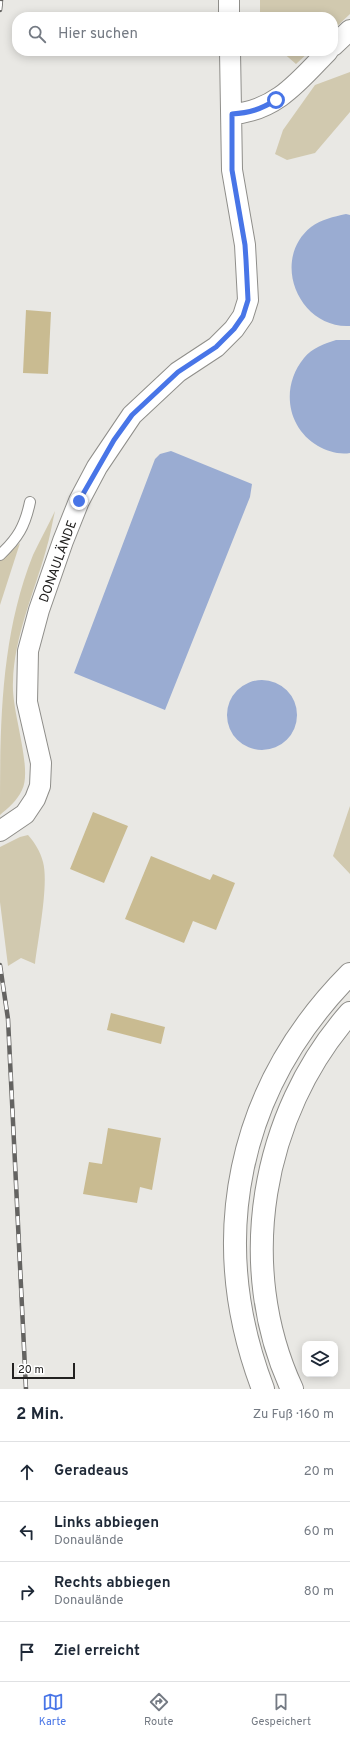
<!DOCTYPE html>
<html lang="de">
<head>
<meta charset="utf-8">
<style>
  :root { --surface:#fff; --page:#f6f6f7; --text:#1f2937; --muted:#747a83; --line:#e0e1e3; --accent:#4875e7 }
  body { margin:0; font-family:Overpass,sans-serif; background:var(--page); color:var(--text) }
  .controls { position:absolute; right:12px; bottom:12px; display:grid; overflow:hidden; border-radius:8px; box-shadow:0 2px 10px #0003 }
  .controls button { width:36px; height:36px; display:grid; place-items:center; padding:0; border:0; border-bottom:1px solid var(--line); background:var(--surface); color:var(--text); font:20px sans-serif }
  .scale { position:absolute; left:12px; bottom:10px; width:63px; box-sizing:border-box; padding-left:4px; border:2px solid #222120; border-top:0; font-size:11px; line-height:14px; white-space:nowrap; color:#222120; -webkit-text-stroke:3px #fff; paint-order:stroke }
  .stop { position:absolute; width:12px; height:12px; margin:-9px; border:3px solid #4875e7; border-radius:50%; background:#fff }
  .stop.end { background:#4875e7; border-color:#fff; box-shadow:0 1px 4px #0008 }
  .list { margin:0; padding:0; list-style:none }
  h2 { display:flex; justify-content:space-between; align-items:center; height:52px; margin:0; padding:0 16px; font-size:17px }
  h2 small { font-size:13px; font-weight:400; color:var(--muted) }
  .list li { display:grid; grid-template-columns:26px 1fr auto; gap:12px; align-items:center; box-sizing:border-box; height:60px; padding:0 16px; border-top:1px solid var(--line) }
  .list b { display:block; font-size:15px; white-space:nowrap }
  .list p { margin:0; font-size:13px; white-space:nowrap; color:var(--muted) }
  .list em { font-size:13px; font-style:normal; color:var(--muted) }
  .icon { flex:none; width:22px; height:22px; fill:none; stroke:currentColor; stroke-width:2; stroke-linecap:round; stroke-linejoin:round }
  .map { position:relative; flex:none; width:350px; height:1389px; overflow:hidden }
  .search { position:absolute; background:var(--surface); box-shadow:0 2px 10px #0003; left:12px; right:12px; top:12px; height:44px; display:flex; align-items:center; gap:10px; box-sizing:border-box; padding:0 14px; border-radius:16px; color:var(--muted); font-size:15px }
  .sheet { height:292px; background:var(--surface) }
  nav { display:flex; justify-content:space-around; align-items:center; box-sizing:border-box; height:56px; border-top:1px solid var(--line); background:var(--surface); font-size:11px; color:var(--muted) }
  nav a { display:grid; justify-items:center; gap:2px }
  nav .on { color:var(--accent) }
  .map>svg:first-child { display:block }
  .green { fill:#d1c9af }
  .water { fill:#9aacd2 }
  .building { fill:#c9bb91 }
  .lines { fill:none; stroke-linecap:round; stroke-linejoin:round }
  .service-casing { stroke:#8f8e8a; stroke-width:12 }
  .minor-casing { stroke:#8f8e8a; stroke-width:22 }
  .motorway-casing { stroke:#8f8e8a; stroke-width:24 }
  .service { stroke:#fff; stroke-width:10 }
  .minor { stroke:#fff; stroke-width:20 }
  .motorway { stroke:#fff; stroke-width:22 }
  .rail-casing { stroke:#646361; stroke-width:4.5 }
  .rail { stroke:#fff; stroke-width:3; stroke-dasharray:9; stroke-linecap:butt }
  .route { stroke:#4875e7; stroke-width:5 }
  .labels { text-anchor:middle; stroke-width:3; stroke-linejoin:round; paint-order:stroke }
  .street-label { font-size:13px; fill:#222120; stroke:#fff }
</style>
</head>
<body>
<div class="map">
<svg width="350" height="1389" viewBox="0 0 350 1389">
  <rect width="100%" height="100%" fill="#e9e8e4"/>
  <!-- green -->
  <path class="green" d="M 260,0 L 350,0 L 350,14 L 333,30 L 333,17 L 260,17 Z
    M 281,51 L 310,51 L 296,64 Z
    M 350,72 L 350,112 L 315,153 L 287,160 L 275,154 L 283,130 L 315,85 Z
    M 55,511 C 52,524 50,537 46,550 C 34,593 14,637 13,682 C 11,711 33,768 22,790 C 17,801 8,808 0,815 C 0,727 0,638 33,555 C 40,540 48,526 55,511 Z
    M 20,543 L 0,605 L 0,560 Z
    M 350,806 L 350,874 L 333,856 Z
    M 28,835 C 35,843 40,851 43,862 C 49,884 38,939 35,964 L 21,958 L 8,966 L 0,902 L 0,847 L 20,837 Z"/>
  <!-- water -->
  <path class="water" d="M 346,214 L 350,215 L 350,326 C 299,329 270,260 311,227 C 322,219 333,217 346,214 Z
    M 336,340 L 350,340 L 350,453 C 339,455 327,451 318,446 C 286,427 281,386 304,358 C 312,348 324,344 336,340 Z
    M 171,451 L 252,484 L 250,497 L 165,710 L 74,673 L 155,459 L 160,454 Z
    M227 715a35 35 0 1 1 70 0a35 35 0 1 1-70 0Z"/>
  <!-- building -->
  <path class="building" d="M 26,310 L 51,312 L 48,374 L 23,373 Z
    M 93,812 L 128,826 L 104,883 L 70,869 Z
    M 151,856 L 210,880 L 213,874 L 235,883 L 216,930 L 193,921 L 184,943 L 125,919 Z
    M 111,1013 L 165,1027 L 161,1044 L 107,1030 Z
    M 108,1128 L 161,1138 L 152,1190 L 140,1187 L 137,1203 L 83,1194 L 89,1162 L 102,1164 Z"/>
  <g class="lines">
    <defs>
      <path id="service" d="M 0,555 C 18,538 25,526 30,502"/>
      <path id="minor" d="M 229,0 L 229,17
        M 333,46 L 350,30
        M 232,114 C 276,111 299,81 328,51
        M 0,831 L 25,814 L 35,799 L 40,786 L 41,763 L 27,702 L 28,651 L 39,610 L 63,541 L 79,501 L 97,467 L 132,415 L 178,372 L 216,347 L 234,329 L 243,316 L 248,300 L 245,245 L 232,170 L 230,51"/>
      <path id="motorway" d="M 263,1389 C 206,1239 237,1088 350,974
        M 292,1389 C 235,1266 261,1114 350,1013"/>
    </defs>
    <!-- service casing -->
    <use href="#service" class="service-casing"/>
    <!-- minor casing -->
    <use href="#minor" class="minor-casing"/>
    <!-- motorway casing -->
    <use href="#motorway" class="motorway-casing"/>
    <!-- service -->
    <use href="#service" class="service"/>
    <!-- minor -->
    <use href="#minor" class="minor"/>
    <!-- motorway -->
    <use href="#motorway" class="motorway"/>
    <defs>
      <path id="rail" d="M 0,10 L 1,0
        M 0,965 L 8,1019 L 26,1389"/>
    </defs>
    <!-- rail casing -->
    <use href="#rail" class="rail-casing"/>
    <!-- rail -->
    <use href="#rail" class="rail"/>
  </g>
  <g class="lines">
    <!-- route -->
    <path class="route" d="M 79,501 L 114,440 L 132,415 L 178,372 L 216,347 L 234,329 L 243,316 L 248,300 L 246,260 L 245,245 L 232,170 L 232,114 C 250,113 261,109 276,100"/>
  </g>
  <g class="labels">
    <!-- street labels -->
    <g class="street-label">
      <text transform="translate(57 561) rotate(-70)" y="5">DONAULÄNDE</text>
    </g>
  </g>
</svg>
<div class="controls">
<button><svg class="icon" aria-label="layers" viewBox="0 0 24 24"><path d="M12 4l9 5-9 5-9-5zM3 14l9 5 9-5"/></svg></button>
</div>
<div class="scale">20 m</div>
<div class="stop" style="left:276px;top:100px"></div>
<div class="stop end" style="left:79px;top:501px"></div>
<div class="search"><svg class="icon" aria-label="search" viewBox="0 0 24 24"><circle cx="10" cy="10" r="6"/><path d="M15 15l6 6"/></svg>Hier suchen</div>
</div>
<section class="sheet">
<h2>2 Min.<small>Zu Fuß · 160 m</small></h2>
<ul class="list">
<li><svg class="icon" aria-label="ahead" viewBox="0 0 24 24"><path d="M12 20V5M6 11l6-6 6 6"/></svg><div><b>Geradeaus</b></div><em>20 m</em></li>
<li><svg class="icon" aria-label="left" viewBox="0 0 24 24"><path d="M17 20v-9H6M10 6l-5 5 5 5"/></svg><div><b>Links abbiegen</b><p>Donaulände</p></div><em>60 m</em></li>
<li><svg class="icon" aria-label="right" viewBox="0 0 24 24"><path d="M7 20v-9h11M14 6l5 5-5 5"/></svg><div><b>Rechts abbiegen</b><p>Donaulände</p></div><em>80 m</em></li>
<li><svg class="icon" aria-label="arrive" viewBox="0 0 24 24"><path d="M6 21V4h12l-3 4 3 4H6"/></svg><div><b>Ziel erreicht</b></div></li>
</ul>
</section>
<nav>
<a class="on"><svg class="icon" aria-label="map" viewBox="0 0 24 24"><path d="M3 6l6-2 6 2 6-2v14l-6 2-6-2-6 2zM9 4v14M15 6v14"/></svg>Karte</a>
<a><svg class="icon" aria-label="directions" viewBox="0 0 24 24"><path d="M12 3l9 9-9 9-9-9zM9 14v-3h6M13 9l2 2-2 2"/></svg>Route</a>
<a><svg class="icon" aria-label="saved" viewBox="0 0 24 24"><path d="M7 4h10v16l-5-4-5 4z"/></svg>Gespeichert</a>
</nav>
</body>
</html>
